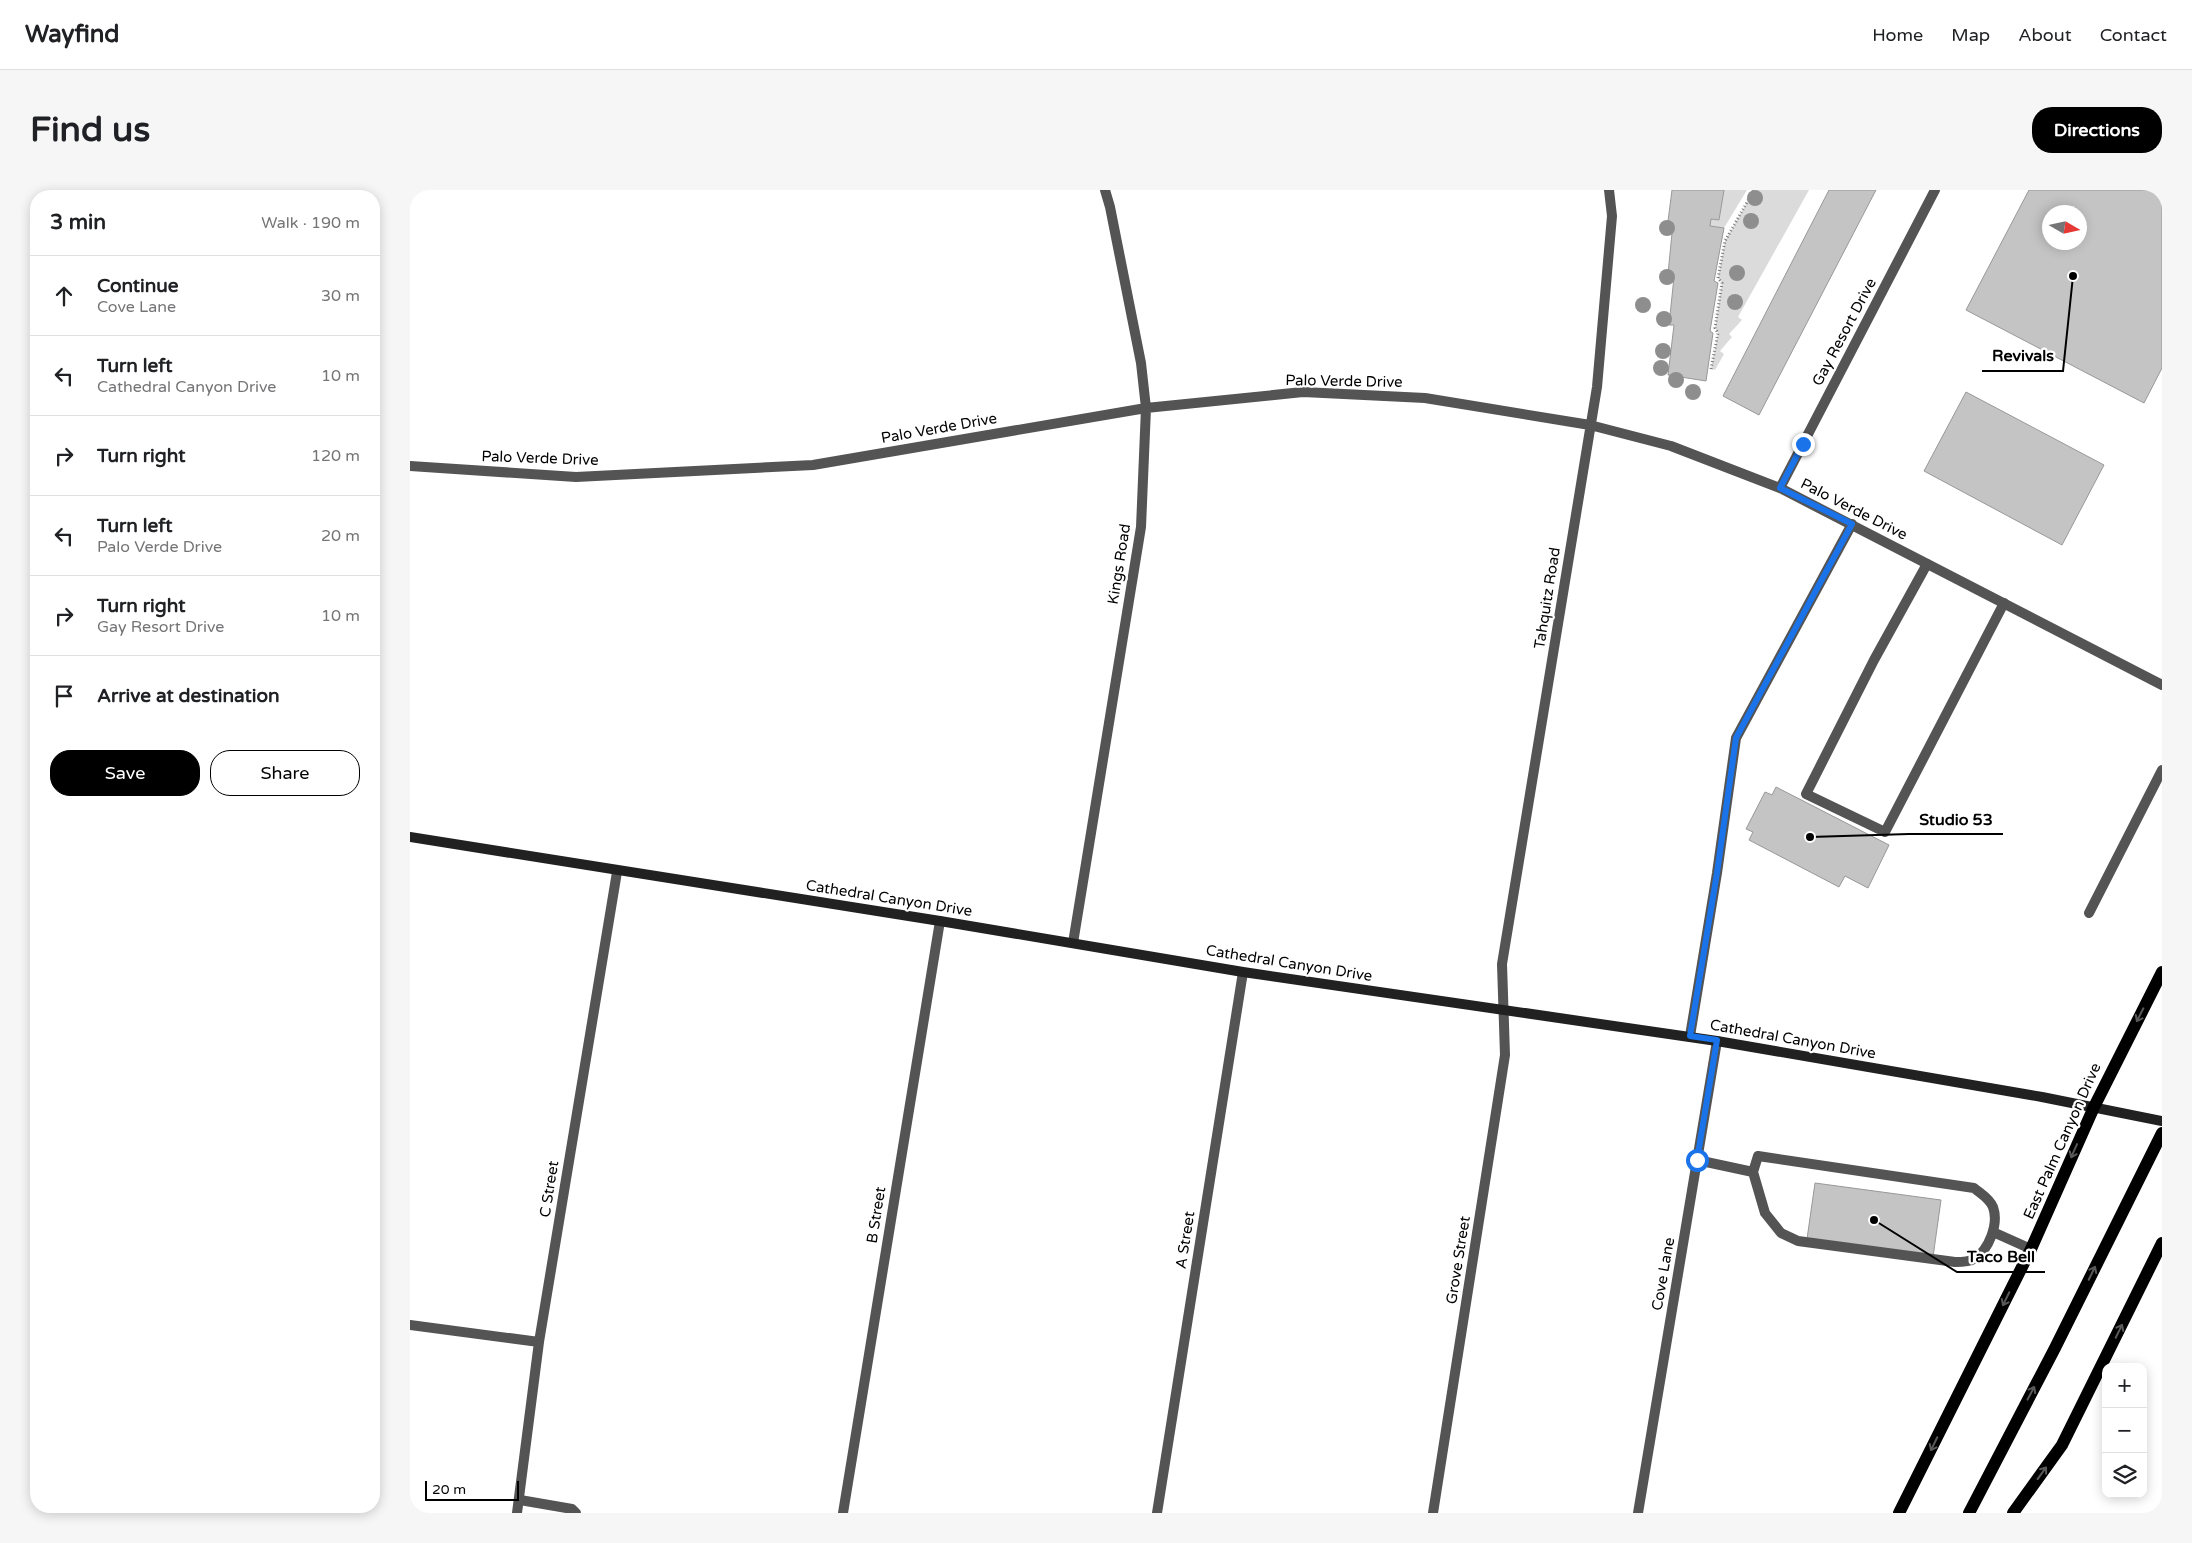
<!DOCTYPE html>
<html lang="en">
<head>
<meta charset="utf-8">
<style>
  :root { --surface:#fff; --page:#f6f6f6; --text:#202124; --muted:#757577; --line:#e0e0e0; --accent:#000 }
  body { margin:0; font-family:"Varela Round",sans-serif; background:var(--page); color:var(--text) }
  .controls { position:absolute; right:15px; bottom:15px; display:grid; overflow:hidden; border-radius:10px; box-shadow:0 2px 12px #0003 }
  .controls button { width:45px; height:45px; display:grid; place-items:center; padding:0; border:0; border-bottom:1px solid var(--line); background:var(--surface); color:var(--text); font:25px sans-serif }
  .compass { position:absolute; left:1632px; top:15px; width:45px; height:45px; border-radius:50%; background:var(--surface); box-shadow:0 2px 12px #0003; rotate:99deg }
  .scale { position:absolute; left:15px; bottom:12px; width:94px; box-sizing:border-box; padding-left:5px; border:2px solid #000; border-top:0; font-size:14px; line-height:18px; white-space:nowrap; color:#000; -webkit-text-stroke:4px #fff; paint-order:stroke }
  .stop { position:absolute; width:15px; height:15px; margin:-11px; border:4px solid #1a73e8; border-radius:50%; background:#fff }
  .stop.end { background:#1a73e8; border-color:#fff; box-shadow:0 1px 5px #0008 }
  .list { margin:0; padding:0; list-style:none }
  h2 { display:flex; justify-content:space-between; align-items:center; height:65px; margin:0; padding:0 20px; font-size:21px }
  h2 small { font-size:16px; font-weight:400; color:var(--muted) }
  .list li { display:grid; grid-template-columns:32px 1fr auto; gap:15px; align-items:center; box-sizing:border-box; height:80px; padding:0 20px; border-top:1px solid var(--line) }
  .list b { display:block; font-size:19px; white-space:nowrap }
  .list p { margin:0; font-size:16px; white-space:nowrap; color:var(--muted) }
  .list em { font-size:16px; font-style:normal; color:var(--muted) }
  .actions { display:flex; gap:10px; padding:15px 20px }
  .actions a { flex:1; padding:11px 0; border:1px solid var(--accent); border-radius:20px; text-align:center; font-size:18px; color:var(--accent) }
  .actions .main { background:var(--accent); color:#fff }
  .icon { flex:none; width:28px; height:28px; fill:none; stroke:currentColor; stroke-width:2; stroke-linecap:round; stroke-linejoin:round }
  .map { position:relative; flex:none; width:1752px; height:1323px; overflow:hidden; border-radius:20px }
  header { display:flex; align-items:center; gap:30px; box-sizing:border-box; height:70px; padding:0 25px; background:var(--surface); border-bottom:1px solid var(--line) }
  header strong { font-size:24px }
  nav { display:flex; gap:28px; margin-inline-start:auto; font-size:18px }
  .intro { display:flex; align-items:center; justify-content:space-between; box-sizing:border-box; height:120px; padding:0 30px }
  h1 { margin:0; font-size:35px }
  .button { padding:12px 22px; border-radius:20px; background:var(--accent); color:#fff; font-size:18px; font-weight:700 }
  main { display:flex; gap:30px; padding:0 30px }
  aside { flex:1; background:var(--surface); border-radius:20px; box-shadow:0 2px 12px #0003 }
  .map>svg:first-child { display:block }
  .green { fill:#dbdbdb }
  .building { fill:#c4c4c4; stroke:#989898; fill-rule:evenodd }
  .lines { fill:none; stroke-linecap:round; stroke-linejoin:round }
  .path { stroke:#767676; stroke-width:3; stroke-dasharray:1 2.5; stroke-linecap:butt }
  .lane { stroke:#545454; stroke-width:10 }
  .street { stroke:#545454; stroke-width:10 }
  .secondary { stroke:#212121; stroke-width:10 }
  .primary { stroke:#000; stroke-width:12 }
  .tree { fill:#8e8e8e }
  .oneway { stroke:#595959 }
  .route { stroke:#1a73e8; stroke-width:6 }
  .labels { text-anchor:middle; stroke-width:4.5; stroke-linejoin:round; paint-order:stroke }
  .street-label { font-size:15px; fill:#000; stroke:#fff }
  .leader { fill:none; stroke:#000; stroke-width:2 }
  .callout-dot { fill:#000; stroke:#fff; stroke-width:2 }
  .callout-label { font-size:16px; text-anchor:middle; font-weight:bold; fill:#000; stroke:#fff; stroke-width:4.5; stroke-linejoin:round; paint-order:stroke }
</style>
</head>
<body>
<header>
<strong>Wayfind</strong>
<nav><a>Home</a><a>Map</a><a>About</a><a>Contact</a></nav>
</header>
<div class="intro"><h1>Find us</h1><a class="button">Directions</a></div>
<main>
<aside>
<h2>3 min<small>Walk · 190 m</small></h2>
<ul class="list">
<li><svg class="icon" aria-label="ahead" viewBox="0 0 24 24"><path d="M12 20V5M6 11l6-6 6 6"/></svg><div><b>Continue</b><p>Cove Lane</p></div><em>30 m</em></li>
<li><svg class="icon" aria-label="left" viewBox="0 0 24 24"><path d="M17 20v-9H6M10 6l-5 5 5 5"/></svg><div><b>Turn left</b><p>Cathedral Canyon Drive</p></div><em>10 m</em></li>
<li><svg class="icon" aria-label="right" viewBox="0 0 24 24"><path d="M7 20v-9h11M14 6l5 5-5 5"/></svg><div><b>Turn right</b></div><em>120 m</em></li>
<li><svg class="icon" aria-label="left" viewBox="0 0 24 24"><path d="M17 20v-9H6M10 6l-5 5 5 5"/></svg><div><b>Turn left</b><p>Palo Verde Drive</p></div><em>20 m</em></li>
<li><svg class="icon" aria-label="right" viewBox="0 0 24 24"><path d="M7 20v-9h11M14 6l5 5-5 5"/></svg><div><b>Turn right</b><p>Gay Resort Drive</p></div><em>10 m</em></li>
<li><svg class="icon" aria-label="arrive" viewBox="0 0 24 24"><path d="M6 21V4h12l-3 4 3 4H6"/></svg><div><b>Arrive at destination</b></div></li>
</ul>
<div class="actions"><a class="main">Save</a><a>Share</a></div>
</aside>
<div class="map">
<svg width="1752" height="1323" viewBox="0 0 1752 1323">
  <rect width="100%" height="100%" fill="#fff"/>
  <!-- green -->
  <path class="green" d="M 1314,0 L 1337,0 L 1314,38 L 1300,36 L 1301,29 L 1309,30 Z
    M 1344,0 L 1399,0 L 1328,127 L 1332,130 L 1319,144 L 1322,147 L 1310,161 L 1314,164 L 1305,180 L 1301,179 L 1308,143 L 1305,138 L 1312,93 L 1308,88 L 1315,51 Z"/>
  <!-- building -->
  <path class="building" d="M 1262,0 L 1314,0 L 1309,30 L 1301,29 L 1300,36 L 1314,38 L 1304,91 L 1308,93 L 1300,141 L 1303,143 L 1296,191 L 1258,185 L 1264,135 L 1259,135 L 1264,87 L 1258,84 L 1263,33 L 1258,31 Z
    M 1419,0 L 1466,0 L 1349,225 L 1313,206 Z
    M 1619,0 L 1752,0 L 1752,178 L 1734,213 L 1556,120 ZM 1640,22 L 1670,22 L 1670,52 L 1640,52 Z
    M 1556,202 L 1694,275 L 1652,355 L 1514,281 Z
    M 1366,597 L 1479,655 L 1458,698 L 1435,686 L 1429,697 L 1339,650 L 1343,642 L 1336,639 L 1355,602 L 1362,605 Z
    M 1405,993 L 1531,1010 L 1523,1067 L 1397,1049 Z"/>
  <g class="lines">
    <!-- path -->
    <path class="path" d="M 1301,179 L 1308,143 L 1305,138 L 1312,93 L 1308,88 L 1315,51 L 1344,0"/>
    <!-- lane -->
    <path class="lane" d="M 1517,374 L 1464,470 L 1396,604 L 1475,642 L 1594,413
      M 1679,723 L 1752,580
      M 1280,846 L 1307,683 L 1326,548 L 1442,334
      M 1348,966 L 1564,998 C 1571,1004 1579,1008 1583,1017 C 1589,1034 1579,1060 1564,1069 C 1559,1072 1551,1072 1545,1072 L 1388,1051 L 1371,1043 L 1355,1023 L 1343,982 Z
      M 1287,970 L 1343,982
      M 1583,1042 L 1621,1059
      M 110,1310 L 162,1319 L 166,1323"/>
    <!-- street -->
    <path class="street" d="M 0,276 L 166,287 L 403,275 L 736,218 L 893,202 L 1015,208 L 1180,235 L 1261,256 L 1370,298 L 1752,495
      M 1370,298 L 1525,0
      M 663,753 L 731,337 L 736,218 L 731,173 L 700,17 L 695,0
      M 0,1135 L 129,1152
      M 107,1323 L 129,1152 L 207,682
      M 433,1323 L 530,731
      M 747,1323 L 833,782
      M 1023,1323 L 1095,865 L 1092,774 L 1187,197 L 1202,26 L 1199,0
      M 1228,1323 L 1307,851"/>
    <!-- secondary -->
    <path class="secondary" d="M 0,647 L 530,731 L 833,782 L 1307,851 L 1632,907 L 1752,931"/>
    <!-- primary -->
    <path class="primary" d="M 1489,1323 L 1621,1059 L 1684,917 L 1752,782
      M 1559,1323 L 1645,1158 L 1752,943
      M 1603,1323 L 1652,1255 L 1752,1053"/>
  </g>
  <!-- trees -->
  <g class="tree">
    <circle cx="1345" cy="8" r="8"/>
    <circle cx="1341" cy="31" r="8"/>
    <circle cx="1257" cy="38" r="8"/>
    <circle cx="1327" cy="83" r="8"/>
    <circle cx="1257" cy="87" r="8"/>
    <circle cx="1325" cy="112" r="8"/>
    <circle cx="1233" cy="115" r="8"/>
    <circle cx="1254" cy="129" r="8"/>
    <circle cx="1253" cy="161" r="8"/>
    <circle cx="1251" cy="178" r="8"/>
    <circle cx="1266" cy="190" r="8"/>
    <circle cx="1283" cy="202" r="8"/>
  </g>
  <!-- one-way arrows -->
  <defs><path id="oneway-shaft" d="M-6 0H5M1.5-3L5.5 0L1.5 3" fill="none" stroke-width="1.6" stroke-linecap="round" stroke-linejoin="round" transform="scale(1.25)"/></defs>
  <g class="oneway">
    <use href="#oneway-shaft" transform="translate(1730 825) rotate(117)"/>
    <use href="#oneway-shaft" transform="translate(1664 961) rotate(114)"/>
    <use href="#oneway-shaft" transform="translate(1682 1083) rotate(-64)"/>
    <use href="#oneway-shaft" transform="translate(1596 1109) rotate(116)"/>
    <use href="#oneway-shaft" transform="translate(1709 1141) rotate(-64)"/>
    <use href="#oneway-shaft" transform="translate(1621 1203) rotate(-62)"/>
    <use href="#oneway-shaft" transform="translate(1524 1254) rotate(116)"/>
    <use href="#oneway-shaft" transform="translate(1632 1283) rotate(-54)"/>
  </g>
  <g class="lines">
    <!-- route -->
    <path class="route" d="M 1287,970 L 1307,850 L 1280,846 L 1307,683 L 1326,548 L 1442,334 L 1370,298 L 1393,254"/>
  </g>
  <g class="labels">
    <!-- street labels -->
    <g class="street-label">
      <text transform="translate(1434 142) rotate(-62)" y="5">Gay Resort Drive</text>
      <text transform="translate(934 191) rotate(1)" y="5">Palo Verde Drive</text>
      <text transform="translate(529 238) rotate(-10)" y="5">Palo Verde Drive</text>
      <text transform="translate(130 268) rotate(2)" y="5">Palo Verde Drive</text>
      <text transform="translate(1444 319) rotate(27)" y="5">Palo Verde Drive</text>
      <text transform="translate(709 374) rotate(-81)" y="5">Kings Road</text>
      <text transform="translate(1137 408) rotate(-81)" y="5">Tahquitz Road</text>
      <text transform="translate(479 708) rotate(9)" y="5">Cathedral Canyon Drive</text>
      <text transform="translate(879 773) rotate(9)" y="5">Cathedral Canyon Drive</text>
      <text transform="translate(1383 849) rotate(10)" y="5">Cathedral Canyon Drive</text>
      <text transform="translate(1652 951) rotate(-66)" y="5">East Palm Canyon Drive</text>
      <text transform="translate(139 999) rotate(-81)" y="5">C Street</text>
      <text transform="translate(466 1025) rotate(-81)" y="5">B Street</text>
      <text transform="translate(775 1050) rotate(-81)" y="5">A Street</text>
      <text transform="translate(1048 1070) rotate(-81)" y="5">Grove Street</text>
      <text transform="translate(1253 1084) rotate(-80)" y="5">Cove Lane</text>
    </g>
  </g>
  <!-- callouts -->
  <path class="leader" d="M1663 86L1653 181H1572M1400 647L1499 644H1593M1464 1030L1547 1082H1635"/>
  <g class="callout-dot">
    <circle cx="1663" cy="86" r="5"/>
    <circle cx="1400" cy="647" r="5"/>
    <circle cx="1464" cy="1030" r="5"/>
  </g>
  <g class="callout-label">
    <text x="1613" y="171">Revivals</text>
    <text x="1546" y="635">Studio 53</text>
    <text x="1591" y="1072">Taco Bell</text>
  </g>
</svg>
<div class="controls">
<button>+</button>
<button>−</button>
<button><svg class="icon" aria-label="layers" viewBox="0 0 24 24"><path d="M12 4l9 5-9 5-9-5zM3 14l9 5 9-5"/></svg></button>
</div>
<svg class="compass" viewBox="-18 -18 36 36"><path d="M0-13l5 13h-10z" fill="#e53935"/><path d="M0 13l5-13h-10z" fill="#757577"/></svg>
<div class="scale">20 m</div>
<div class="stop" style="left:1287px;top:970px"></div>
<div class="stop end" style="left:1393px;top:254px"></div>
</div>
</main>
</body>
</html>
